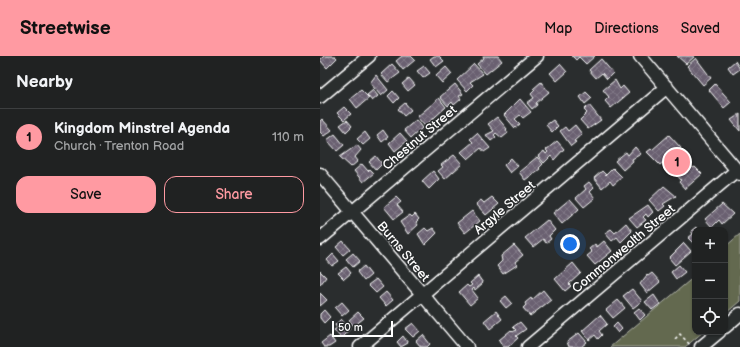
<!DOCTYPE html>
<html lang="en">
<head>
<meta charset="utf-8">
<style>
  :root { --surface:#202222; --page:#2d2f2f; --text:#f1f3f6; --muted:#a2a4a5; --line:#3d3f40; --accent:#ff9aa2 }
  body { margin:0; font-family:"Balsamiq Sans",sans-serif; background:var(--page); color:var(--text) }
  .controls { position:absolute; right:12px; bottom:12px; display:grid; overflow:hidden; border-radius:8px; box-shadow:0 1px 3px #0004 }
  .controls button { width:36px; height:36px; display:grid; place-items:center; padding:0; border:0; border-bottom:1px solid var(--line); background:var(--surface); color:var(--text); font:20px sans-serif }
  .scale { position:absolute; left:12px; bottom:10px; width:61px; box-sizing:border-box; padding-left:4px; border:2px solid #fff; border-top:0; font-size:11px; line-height:14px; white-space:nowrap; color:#fff; -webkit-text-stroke:3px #2a2d2e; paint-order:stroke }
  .you { position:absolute; left:250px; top:188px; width:14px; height:14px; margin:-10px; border:3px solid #fff; border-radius:50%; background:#1a73e8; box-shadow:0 0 0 6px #1a73e833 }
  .badge { display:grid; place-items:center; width:26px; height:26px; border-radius:50%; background:var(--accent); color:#111; font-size:13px; font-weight:700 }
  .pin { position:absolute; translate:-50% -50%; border:2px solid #fff; box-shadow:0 1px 4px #0006 }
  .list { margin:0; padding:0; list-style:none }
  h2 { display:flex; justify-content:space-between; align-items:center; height:52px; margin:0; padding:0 16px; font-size:17px }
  h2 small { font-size:13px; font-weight:400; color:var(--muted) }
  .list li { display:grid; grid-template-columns:26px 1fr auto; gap:12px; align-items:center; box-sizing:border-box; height:56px; padding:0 16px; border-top:1px solid var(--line) }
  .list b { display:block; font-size:15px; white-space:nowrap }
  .list p { margin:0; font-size:13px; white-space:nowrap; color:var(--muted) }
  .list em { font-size:13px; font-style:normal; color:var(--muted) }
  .actions { display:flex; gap:8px; padding:12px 16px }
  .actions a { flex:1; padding:9px 0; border:1px solid var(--accent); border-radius:12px; text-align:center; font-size:14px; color:var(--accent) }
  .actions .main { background:var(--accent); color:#111 }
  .icon { flex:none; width:22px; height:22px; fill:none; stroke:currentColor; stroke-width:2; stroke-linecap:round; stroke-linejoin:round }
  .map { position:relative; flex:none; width:420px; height:291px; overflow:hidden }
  header { display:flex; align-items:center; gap:24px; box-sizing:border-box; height:56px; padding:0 20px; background:var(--accent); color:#111 }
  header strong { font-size:19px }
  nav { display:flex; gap:22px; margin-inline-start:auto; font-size:14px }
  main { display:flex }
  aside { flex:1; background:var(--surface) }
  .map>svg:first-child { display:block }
  .green { fill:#63694f; stroke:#b1b4a7 }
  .building { fill:url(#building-cross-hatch); stroke:#fff }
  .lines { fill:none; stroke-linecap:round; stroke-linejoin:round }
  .minor-casing { stroke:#fff; stroke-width:15 }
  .path { stroke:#fff; stroke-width:1.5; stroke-dasharray:3 3; stroke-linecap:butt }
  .minor { stroke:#2a2d2e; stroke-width:12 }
  .labels { text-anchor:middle; stroke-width:3; stroke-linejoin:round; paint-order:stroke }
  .street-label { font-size:13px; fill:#fff; stroke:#2a2d2e }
</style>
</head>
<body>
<header>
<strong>Streetwise</strong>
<nav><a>Map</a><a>Directions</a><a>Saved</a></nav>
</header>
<main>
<aside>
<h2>Nearby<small></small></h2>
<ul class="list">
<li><span class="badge">1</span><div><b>Kingdom Minstrel Agenda</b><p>Church · Trenton Road</p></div><em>110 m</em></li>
</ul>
<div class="actions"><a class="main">Save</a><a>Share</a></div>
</aside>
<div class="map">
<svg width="420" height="291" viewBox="0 0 420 291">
  <defs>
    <pattern id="building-cross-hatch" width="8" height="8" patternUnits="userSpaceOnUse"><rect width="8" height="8" fill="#6a6071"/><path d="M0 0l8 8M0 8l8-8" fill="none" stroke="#807886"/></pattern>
  </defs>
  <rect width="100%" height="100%" fill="#2a2d2e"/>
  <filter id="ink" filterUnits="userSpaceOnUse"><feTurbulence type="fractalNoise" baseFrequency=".025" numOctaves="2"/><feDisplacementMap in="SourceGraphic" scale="8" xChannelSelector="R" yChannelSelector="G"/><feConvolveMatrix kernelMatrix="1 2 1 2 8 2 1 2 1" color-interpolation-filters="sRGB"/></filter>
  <g filter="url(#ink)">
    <!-- green -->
    <path class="green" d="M 420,178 L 420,245 L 405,258 L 405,191 Z
      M 375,220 L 375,276 L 383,276 L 365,291 L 290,291 Z"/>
    <!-- building -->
    <path class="building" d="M 4,0 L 15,0 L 17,2 L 7,12 L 0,4 Z
      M 82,0 L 91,0 L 95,4 L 83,14 L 76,5 Z
      M 114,0 L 119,0 L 124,5 L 116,11 L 110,3 Z
      M 163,0 L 178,0 L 182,5 L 166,18 L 157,8 L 164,2 Z
      M 252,0 L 275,0 L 266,8 L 259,1 L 256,4 Z
      M 357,0 L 374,0 L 374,1 L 366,8 Z
      M 376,2 L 391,22 L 383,29 L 367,10 Z
      M 281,3 L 293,17 L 287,23 L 282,17 L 276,22 L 269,14 Z
      M 415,5 L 420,13 L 413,18 L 408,11 Z
      M 72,8 L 80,17 L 68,26 L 61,18 Z
      M 154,8 L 163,18 L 150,26 L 153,29 L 147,35 L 137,24 Z
      M 240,8 L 247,16 L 237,25 L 230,17 Z
      M 104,10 L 110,17 L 103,22 L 97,15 Z
      M 126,11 L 132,18 L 122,27 L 116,20 Z
      M 56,19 L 68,34 L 61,40 L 50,27 Z
      M 89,22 L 95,29 L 88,35 L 82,28 Z
      M 295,24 L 300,33 L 303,30 L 309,37 L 291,52 L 285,45 L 289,41 L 283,34 Z
      M 221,26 L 229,36 L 216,47 L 217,49 L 212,53 L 207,47 L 214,42 L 211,38 L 215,34 L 213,33 Z
      M 135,28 L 143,38 L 139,40 L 141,43 L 134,49 L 132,46 L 128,50 L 120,41 Z
      M 395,28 L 411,46 L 404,52 L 389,34 Z
      M 41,34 L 49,42 L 37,52 L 30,43 Z
      M 53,34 L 58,40 L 52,45 L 47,39 Z
      M 73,35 L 79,42 L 74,47 L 68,40 Z
      M 266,36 L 272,42 L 265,48 L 260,41 Z
      M 119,42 L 126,51 L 105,70 L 97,61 Z
      M 200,43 L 211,56 L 203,62 L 200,59 L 195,63 L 200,68 L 195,72 L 184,59 Z
      M 85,47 L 91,54 L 84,60 L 78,53 Z
      M 269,49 L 281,64 L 268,73 L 260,64 L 267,57 L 264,54 Z
      M 24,51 L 31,58 L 24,64 L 17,57 Z
      M 420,58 L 420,75 L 411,64 Z
      M 177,61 L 187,73 L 186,74 L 188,77 L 182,82 L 176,77 L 174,79 L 176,81 L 171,85 L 166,79 L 174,75 L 168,68 Z
      M 2,63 L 12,74 L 4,80 L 0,76 L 0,65 Z
      M 27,64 L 32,70 L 26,76 L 20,69 Z
      M 96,64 L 102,72 L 91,82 L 84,74 Z
      M 233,64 L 238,70 L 232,76 L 226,69 Z
      M 255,69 L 262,78 L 254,85 L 256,86 L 251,90 L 240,75 L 245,71 L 248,75 Z
      M 63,74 L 68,81 L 62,86 L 57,79 Z
      M 45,76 L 50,83 L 43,89 L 37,83 Z
      M 80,77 L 87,85 L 75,95 L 69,87 Z
      M 157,77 L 170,92 L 164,96 L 161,92 L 148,103 L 141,96 L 153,86 L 150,83 Z
      M 15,78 L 24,89 L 17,95 L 7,84 Z
      M 349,79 L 361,92 L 358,94 L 373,112 L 375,111 L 382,118 L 365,133 L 359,126 L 361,124 L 345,105 L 340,109 L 327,96 L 331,93 L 332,94 Z
      M 237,85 L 244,93 L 234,104 L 231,100 L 224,107 L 218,100 L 224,95 L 226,98 L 228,96 L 226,94 Z
      M 37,89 L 41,94 L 35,101 L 38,105 L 31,111 L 20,101 Z
      M 315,91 L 321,98 L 312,103 L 313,105 L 303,114 L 295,105 L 306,96 L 308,99 Z
      M 134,99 L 142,108 L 125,123 L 118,115 L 123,111 L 121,109 Z
      M 56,100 L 62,108 L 56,114 L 49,106 Z
      M 217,101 L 223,108 L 219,112 L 220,113 L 205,124 L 199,116 Z
      M 191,102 L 198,110 L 190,117 L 184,109 Z
      M 42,108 L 48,115 L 50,113 L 54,117 L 43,126 L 34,115 Z
      M 293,112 L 302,121 L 293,129 L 290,125 L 282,132 L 274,122 L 282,115 L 286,119 Z
      M 113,115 L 119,123 L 109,133 L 102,125 Z
      M 269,126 L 274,132 L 270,136 L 275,142 L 264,151 L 256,142 L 266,133 L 264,130 Z
      M 344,130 L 356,140 L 343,148 L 345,150 L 339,155 L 329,144 Z
      M 76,141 L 81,146 L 77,149 L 83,156 L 74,163 L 64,151 Z
      M 172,141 L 179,148 L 166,159 L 156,148 L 161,144 L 164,147 Z
      M 250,143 L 259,153 L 242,168 L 233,157 Z
      M 402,148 L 413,158 L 402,168 L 399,164 L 392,171 L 385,163 Z
      M 328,149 L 333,156 L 328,161 L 326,158 L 323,161 L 326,164 L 317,171 L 309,162 Z
      M 152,155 L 160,165 L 145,177 L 137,167 Z
      M 95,158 L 99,163 L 96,166 L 98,169 L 88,178 L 80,166 L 90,159 L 92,161 Z
      M 227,164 L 235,174 L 229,180 L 231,183 L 226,187 L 223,183 L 213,191 L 205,182 Z
      M 306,167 L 312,175 L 301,186 L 297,181 L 292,185 L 285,177 L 291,173 L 295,177 Z
      M 376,171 L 378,174 L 375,174 L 375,189 L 368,182 L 373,178 L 371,175 Z
      M 105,172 L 108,175 L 113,172 L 117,177 L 105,189 L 98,178 Z
      M 23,185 L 30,193 L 23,199 L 16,191 Z
      M 284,185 L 292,195 L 275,209 L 267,200 L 272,196 L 269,193 L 275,188 L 277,191 Z
      M 364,187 L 371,195 L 355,209 L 349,202 Z
      M 194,189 L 203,199 L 195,206 L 197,209 L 183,218 L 177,210 L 182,205 L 181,200 Z
      M 33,197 L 40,205 L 33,211 L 26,203 Z
      M 13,198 L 19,205 L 12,210 L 7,204 Z
      M 253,207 L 261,217 L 249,228 L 251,230 L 245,235 L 235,223 Z
      M 359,209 L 365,216 L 356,223 L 351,216 Z
      M 44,210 L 51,219 L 44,225 L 37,216 Z
      M 26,211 L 31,217 L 24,223 L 18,217 Z
      M 0,215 L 6,221 L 0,229 Z
      M 332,217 L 340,226 L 327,237 L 320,228 L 327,219 L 328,220 Z
      M 158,220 L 163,227 L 155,234 L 154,232 L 152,234 L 158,242 L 150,249 L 139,236 L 147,229 L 149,231 L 152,229 L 150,227 Z
      M 56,223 L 63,231 L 56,237 L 48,229 Z
      M 312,233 L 322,245 L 313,252 L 303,240 Z
      M 223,234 L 231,244 L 210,260 L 203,252 L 206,249 L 205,247 L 211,242 L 212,244 Z
      M 66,236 L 73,244 L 66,250 L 59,242 Z
      M 0,237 L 7,244 L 0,250 Z
      M 334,239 L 340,248 L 332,254 L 325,246 Z
      M 186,240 L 192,247 L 186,252 L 180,245 Z
      M 298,244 L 305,252 L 293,262 L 286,254 Z
      M 22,246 L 29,254 L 22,260 L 15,252 Z
      M 319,252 L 325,259 L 320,264 L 314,256 Z
      M 4,254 L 10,261 L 4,267 L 0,262 L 0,258 Z
      M 176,255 L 182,263 L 170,273 L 164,265 Z
      M 38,256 L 44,262 L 34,270 L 29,264 Z
      M 280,259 L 287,268 L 279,275 L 282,279 L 278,283 L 275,279 L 269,284 L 262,275 Z
      M 21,263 L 30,273 L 21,282 L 14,274 L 17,272 L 15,269 Z
      M 200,266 L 206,273 L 196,280 L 198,282 L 188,291 L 183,291 L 179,284 L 191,274 L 193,276 L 196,274 L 193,271 Z
      M 93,267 L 100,275 L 93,281 L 85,273 Z
      M 297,267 L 302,273 L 298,277 L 293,271 Z
      M 259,277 L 267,286 L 261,291 L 249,291 L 247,286 Z
      M 103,279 L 110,288 L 107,291 L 101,291 L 96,285 Z
      M 10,280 L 15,287 L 9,291 L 4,291 L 1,287 Z
      M 83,280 L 88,287 L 81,291 L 77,286 Z"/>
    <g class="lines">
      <defs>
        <path id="minor" d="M 320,0 L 420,118
          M 0,41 L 49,0
          M 0,118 L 147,291
          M 0,183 L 217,0
          M 405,271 L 420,258
          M 40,291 L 347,31
          M 208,291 L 417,114
          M 381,291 L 399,276"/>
      </defs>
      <!-- minor casing -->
      <use href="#minor" class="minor-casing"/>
      <!-- path -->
      <path class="path" d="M 355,283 L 360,278 L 370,289"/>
      <!-- minor -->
      <use href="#minor" class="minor"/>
    </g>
  </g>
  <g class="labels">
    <!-- street labels -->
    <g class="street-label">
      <text transform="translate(99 81) rotate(-40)" y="5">Chestnut Street</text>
      <text transform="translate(184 151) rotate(-40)" y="5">Argyle Street</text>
      <text transform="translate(303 192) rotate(-40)" y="5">Commonwealth Street</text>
      <text transform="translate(84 195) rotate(50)" y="5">Burns Street</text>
    </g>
  </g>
</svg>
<div class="controls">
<button>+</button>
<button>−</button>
<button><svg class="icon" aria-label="locate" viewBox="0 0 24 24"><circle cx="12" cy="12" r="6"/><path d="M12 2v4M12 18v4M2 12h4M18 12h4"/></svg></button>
</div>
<div class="scale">50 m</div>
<div class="you"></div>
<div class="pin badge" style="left:357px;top:106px">1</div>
</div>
</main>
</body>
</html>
